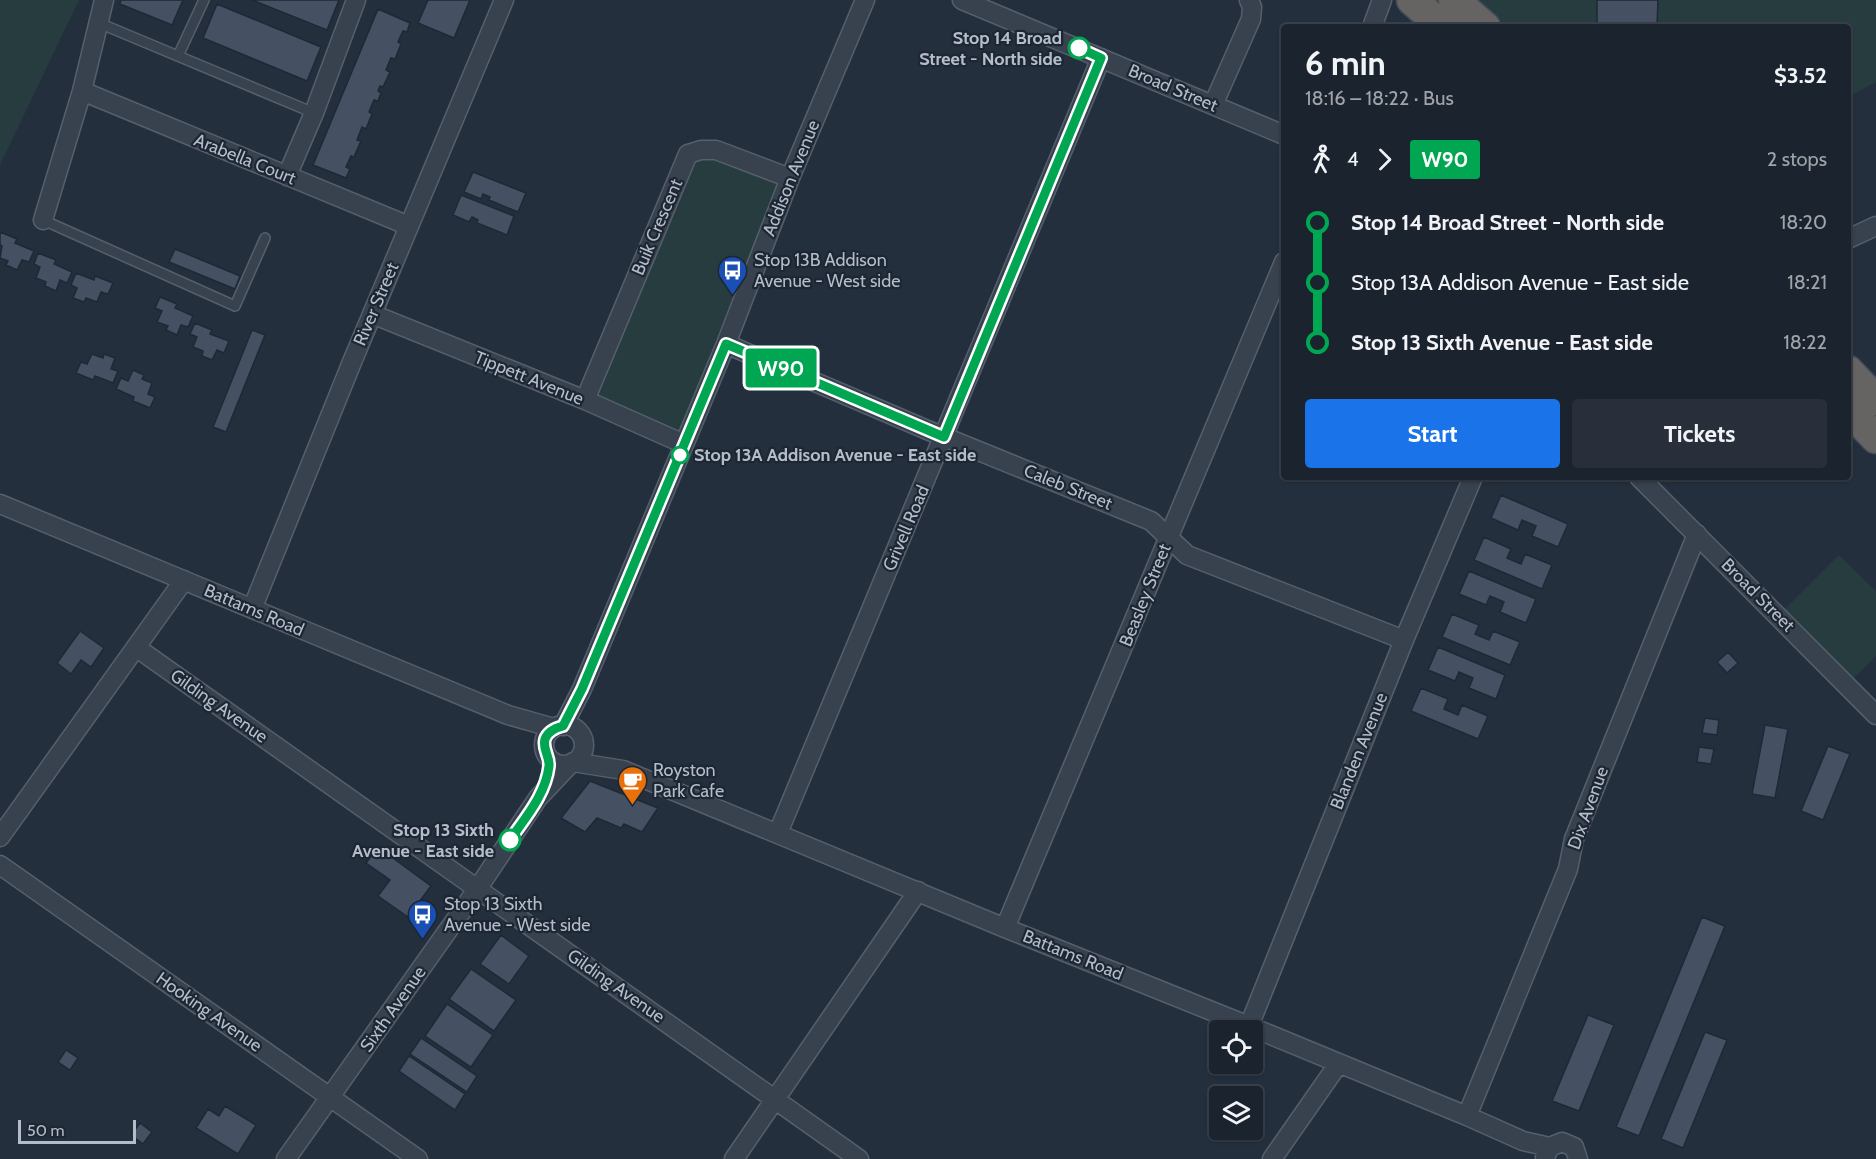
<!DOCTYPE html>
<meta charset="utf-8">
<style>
:root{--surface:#1b232e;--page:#282f3a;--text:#f1f3f6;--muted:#a0a4aa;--line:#39404a;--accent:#1a73e8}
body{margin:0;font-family:Cabin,sans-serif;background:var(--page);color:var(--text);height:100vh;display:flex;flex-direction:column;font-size:22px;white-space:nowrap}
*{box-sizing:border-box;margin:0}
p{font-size:20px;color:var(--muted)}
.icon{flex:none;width:33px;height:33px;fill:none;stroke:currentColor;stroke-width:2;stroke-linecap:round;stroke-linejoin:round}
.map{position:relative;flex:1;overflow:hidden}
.panel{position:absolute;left:1281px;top:24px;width:570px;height:456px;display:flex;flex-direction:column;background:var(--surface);border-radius:6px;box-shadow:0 2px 4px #0004,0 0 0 2px var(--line)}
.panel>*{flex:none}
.badge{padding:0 12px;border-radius:4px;font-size:21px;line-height:39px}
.tools{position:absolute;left:1209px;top:1020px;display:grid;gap:12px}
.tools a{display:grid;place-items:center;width:54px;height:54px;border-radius:6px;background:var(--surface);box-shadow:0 2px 4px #0004,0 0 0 2px var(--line);font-size:30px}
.scale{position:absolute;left:18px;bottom:15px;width:118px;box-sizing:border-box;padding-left:6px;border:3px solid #b4bcc9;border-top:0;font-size:16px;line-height:21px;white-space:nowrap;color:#b4bcc9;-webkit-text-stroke:4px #1d2633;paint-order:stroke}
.map>.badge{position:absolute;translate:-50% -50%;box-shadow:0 0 0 3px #fff}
.legs{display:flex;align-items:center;gap:9px;height:66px;padding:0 24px;font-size:20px}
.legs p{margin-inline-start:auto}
.overview{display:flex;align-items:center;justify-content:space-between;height:102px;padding:0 24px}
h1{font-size:33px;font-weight:700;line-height:45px}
.button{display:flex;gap:12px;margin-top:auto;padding:12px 24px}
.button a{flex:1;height:69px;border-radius:6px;background:var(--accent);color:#fff;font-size:24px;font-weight:700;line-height:69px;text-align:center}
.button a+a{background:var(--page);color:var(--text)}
ul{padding:0 24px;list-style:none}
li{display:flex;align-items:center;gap:21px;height:60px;font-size:22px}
li i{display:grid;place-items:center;width:9px;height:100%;margin:0 8px;background:currentColor}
li i::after{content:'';width:15px;height:15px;margin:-8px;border:4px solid;border-radius:50%;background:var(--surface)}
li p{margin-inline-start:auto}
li:first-child i{background:linear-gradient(#0000 50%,currentColor 0)}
li:last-child i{background:linear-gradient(currentColor 50%,#0000 0)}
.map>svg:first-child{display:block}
</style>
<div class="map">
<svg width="1876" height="1159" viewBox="0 0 1876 1159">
<rect width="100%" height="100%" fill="#242f3e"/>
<path fill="#263c3f" d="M0 0H79L0 165Z
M1454 0H1876V82L1848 97V27H1485Z
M701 150 790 178 684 444 585 400 688 154Z
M1839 555 1876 591V656L1854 678 1784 610Z"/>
<path fill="#455162" stroke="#1f2835" stroke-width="1.5" d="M121 0H183L172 25 120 4Z
M252 0H339L327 30Z
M428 0H470L454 38 418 23Z
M1597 0H1658L1657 27H1597Z
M217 4 321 47 307 81 203 38Z
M378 9 410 23 407 32 403 31 398 42 401 44 395 59 391 58 386 70 390 72 383 87 380 86 378 91 381 93 378 101 374 100 369 112 372 114 366 129 362 127 357 140 361 141 354 157 351 156 346 167 350 169 346 178 313 165Z
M473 172 526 193 518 212 489 200 490 197 483 194 481 199 464 192Z
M461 195 514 216 507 235 477 223 478 220 472 217 469 222 453 215Z
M0 232 17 239 15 243 34 251 29 262 22 260 17 270 6 265 8 261 0 258 2 246 0 245Z
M175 249 240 276 235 289 169 262Z
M38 253 56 260 54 264 72 272 67 283 60 280 56 291 45 286 46 282 36 278 40 267 34 264Z
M76 273 94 280 95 276 113 283 108 294 101 292 97 302 86 298 84 302 73 298 77 288 71 285Z
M160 297 177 304 175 308 193 316 188 327 181 325 177 335 166 330 168 326 157 322 162 311 155 308Z
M195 323 212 330 210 334 229 341 224 353 217 350 212 360 202 356 203 351 193 347 197 337 190 334Z
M252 330 265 335 226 432 213 427Z
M92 354 103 358 104 354 115 358 111 369 118 371 113 383 95 376 93 380 76 373 81 362 87 364Z
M133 370 144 375 142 379 152 383 148 394 155 397 150 408 133 401 134 397 116 389 121 378 128 381Z
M1501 495 1568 524 1558 547 1532 536 1536 526 1522 520 1518 530 1491 518Z
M1484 537 1511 549 1507 558 1521 564 1525 554 1552 565 1542 589 1474 560Z
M1469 571 1536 599 1526 623 1500 612 1504 602 1490 596 1486 605 1459 594Z
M1452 614 1479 625 1475 634 1489 640 1493 631 1520 642 1510 665 1442 637Z
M80 631 104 648 91 667 81 660 71 674 57 663Z
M1438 647 1505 675 1496 699 1469 688 1473 678 1459 672 1455 681 1428 670Z
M1728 652 1738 663 1727 673 1717 662Z
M1421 688 1448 699 1444 709 1458 715 1462 705 1488 716 1478 739 1411 711Z
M1705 718 1719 720 1717 735 1702 733Z
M1765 725 1788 729 1775 798 1752 794Z
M1828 746 1850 754 1823 820 1801 811Z
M1699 747 1714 749 1711 764 1697 762Z
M590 781 658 808 642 832 624 824 621 828 597 818 585 832 561 818Z
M378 847 431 886 408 917 378 896 390 880 366 863Z
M1702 917 1725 926 1639 1136 1616 1127Z
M501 935 529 956 509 984 480 964Z
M471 969 516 1000 494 1031 449 999Z
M447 1004 493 1035 471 1067 425 1036Z
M1588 1015 1614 1025 1579 1111 1552 1101Z
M1705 1032 1727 1040 1683 1148 1661 1139Z
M421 1038 477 1076 467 1092 410 1054Z
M66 1050 78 1058 70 1070 58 1062Z
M409 1056 465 1094 455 1110 399 1071Z
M225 1106 256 1125 238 1154 196 1128 208 1109 219 1116Z
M140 1123 152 1132 143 1144 131 1135Z"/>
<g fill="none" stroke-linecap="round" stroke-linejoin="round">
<defs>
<path id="service" d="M99 23 314 113
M178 56 204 0
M43 220 235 306 265 238"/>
<path id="minor" d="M962 0 1284 135
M1372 27 1382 0
M82 91 409 226
M1213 105 1251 19 1252 7 1249 0
M287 176 314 113 356 0
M43 220 82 91 104 0
M1848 239 1876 226
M372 314 585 400 684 444
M726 344 932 432 1151 521 1187 555 1404 640
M585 400 688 154 701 150H716L790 178
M1639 477 1876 715
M0 504 508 715 554 728
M252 609 352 362 504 0
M137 648 859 1159
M544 745a20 20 0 1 1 40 0a20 20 0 1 1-40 0Z
M563 726 582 689 726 344 790 178 865 0
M573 762 623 770 1005 928 1249 1026 1467 1116 1523 1141 1550 1147
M778 833 1101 58
M0 837 184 580
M0 865 418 1159
M1005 928 1284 262
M1249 1026 1404 640 1473 477
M1467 1116 1568 869 1574 839 1697 534
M1545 1157 1550 1147 1562 1142 1574 1147 1578 1159
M286 1159 478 888 538 798 570 764
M734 1159 918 891
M1272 1159 1339 1063"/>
<path id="trunk" d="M1412 0 1443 27
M1454 0 1485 27
M1848 371 1876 400
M1848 409 1876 438"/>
</defs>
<use href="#service" stroke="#565f6c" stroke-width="12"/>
<use href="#minor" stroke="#565f6c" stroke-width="21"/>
<use href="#trunk" stroke="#434c59" stroke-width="33"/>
<use href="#service" stroke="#38414e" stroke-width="9"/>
<use href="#minor" stroke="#38414e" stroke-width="18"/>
<use href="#trunk" stroke="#656462" stroke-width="30"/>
</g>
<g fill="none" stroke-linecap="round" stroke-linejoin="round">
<defs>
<path id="line-1" d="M510 840C525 818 546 794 549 766 550 756 542 749 545 739 548 731 555 728 563 726L582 689 726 344 944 437 1101 58 1079 48"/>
</defs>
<use href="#line-1" stroke="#fff" stroke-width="14"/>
<use href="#line-1" stroke="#00a651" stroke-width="9"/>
</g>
<defs>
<symbol id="bus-pin" viewBox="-11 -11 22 30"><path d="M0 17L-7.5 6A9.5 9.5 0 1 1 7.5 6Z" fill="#1a4fb4" stroke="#1d2633"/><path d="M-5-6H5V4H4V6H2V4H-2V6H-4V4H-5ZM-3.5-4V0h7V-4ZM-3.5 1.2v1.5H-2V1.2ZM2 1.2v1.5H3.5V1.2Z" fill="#fff"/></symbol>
<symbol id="cafe-pin" viewBox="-11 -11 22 30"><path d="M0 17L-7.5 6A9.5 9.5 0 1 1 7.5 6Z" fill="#e8710a" stroke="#1d2633"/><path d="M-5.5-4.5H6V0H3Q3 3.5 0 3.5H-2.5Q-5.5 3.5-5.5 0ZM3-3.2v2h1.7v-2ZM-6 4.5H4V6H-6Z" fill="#fff"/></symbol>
</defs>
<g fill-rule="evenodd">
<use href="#bus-pin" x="716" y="254" width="33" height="45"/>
<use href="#cafe-pin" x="616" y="764" width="33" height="45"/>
<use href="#bus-pin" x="406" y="898" width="33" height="45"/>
</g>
<g fill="#fff" stroke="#00a651" stroke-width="3">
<circle cx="1079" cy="48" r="10"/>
<circle cx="680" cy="455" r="8"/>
<circle cx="510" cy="840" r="10"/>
</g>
<g text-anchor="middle" stroke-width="4.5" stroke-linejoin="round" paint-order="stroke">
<g font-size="18" font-weight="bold" fill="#b4bcc9" stroke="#1d2633" text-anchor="end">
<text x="1062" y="44">Stop 14 Broad<tspan x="1062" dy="21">Street - North side</tspan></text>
<text x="694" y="461" text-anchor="start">Stop 13A Addison Avenue - East side</text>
<text x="494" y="836">Stop 13 Sixth<tspan x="494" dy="21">Avenue - East side</tspan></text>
</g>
<g font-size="18" fill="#b4bcc9" stroke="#1d2633">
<text transform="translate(1173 88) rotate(23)" y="6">Broad Street</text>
<text transform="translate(245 159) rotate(22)" y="6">Arabella Court</text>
<text transform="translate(791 178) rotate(-68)" y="6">Addison Avenue</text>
<text transform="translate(657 227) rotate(-67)" y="6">Buik Crescent</text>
<text transform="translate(376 304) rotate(-67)" y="6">River Street</text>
<text transform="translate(529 378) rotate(22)" y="6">Tippett Avenue</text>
<text transform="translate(1068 487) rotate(22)" y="6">Caleb Street</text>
<text transform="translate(906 528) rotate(-67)" y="6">Grivell Road</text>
<text transform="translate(1145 595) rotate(-68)" y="6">Beasley Street</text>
<text transform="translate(1758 595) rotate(45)" y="6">Broad Street</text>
<text transform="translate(254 610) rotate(23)" y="6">Battams Road</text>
<text transform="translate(219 706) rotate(35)" y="6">Gilding Avenue</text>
<text transform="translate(1359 751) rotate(-68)" y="6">Blanden Avenue</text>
<text transform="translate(1588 808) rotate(-70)" y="6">Dix Avenue</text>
<text transform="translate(1073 955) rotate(22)" y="6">Battams Road</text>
<text transform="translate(616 986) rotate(35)" y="6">Gilding Avenue</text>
<text transform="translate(393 1009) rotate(-55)" y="6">Sixth Avenue</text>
<text transform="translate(209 1012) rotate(35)" y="6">Hooking Avenue</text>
</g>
<g font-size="18" fill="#b4bcc9" stroke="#1d2633" text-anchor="start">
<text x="754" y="266">Stop 13B Addison<tspan x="754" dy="21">Avenue - West side</tspan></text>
<text x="653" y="776">Royston<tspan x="653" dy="21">Park Cafe</tspan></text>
<text x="444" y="910">Stop 13 Sixth<tspan x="444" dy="21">Avenue - West side</tspan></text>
</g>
</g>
</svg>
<div class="tools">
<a><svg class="icon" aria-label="locate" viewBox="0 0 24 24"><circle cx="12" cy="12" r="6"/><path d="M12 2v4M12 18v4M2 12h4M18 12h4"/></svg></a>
<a><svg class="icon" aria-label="layers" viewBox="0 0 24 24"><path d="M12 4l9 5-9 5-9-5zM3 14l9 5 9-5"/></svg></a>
</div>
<div class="scale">50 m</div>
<b class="badge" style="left:781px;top:368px;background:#00a651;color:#fff">W90</b>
<section class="panel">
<div class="overview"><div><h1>6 min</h1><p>18:16 – 18:22 · Bus</p></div><b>$3.52</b></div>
<div class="legs"><svg class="icon" aria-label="walk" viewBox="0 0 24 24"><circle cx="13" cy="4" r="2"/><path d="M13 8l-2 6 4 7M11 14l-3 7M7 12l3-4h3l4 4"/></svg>4<svg class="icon" aria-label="forward" viewBox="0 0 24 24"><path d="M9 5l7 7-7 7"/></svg><b class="badge" style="background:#00a651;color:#fff">W90</b><p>2 stops</p></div>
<ul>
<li><i style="color:#00a651"></i><b>Stop 14 Broad Street - North side</b><p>18:20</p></li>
<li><i style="color:#00a651"></i><span>Stop 13A Addison Avenue - East side</span><p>18:21</p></li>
<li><i style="color:#00a651"></i><b>Stop 13 Sixth Avenue - East side</b><p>18:22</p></li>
</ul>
<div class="button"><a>Start</a><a>Tickets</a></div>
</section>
</div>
